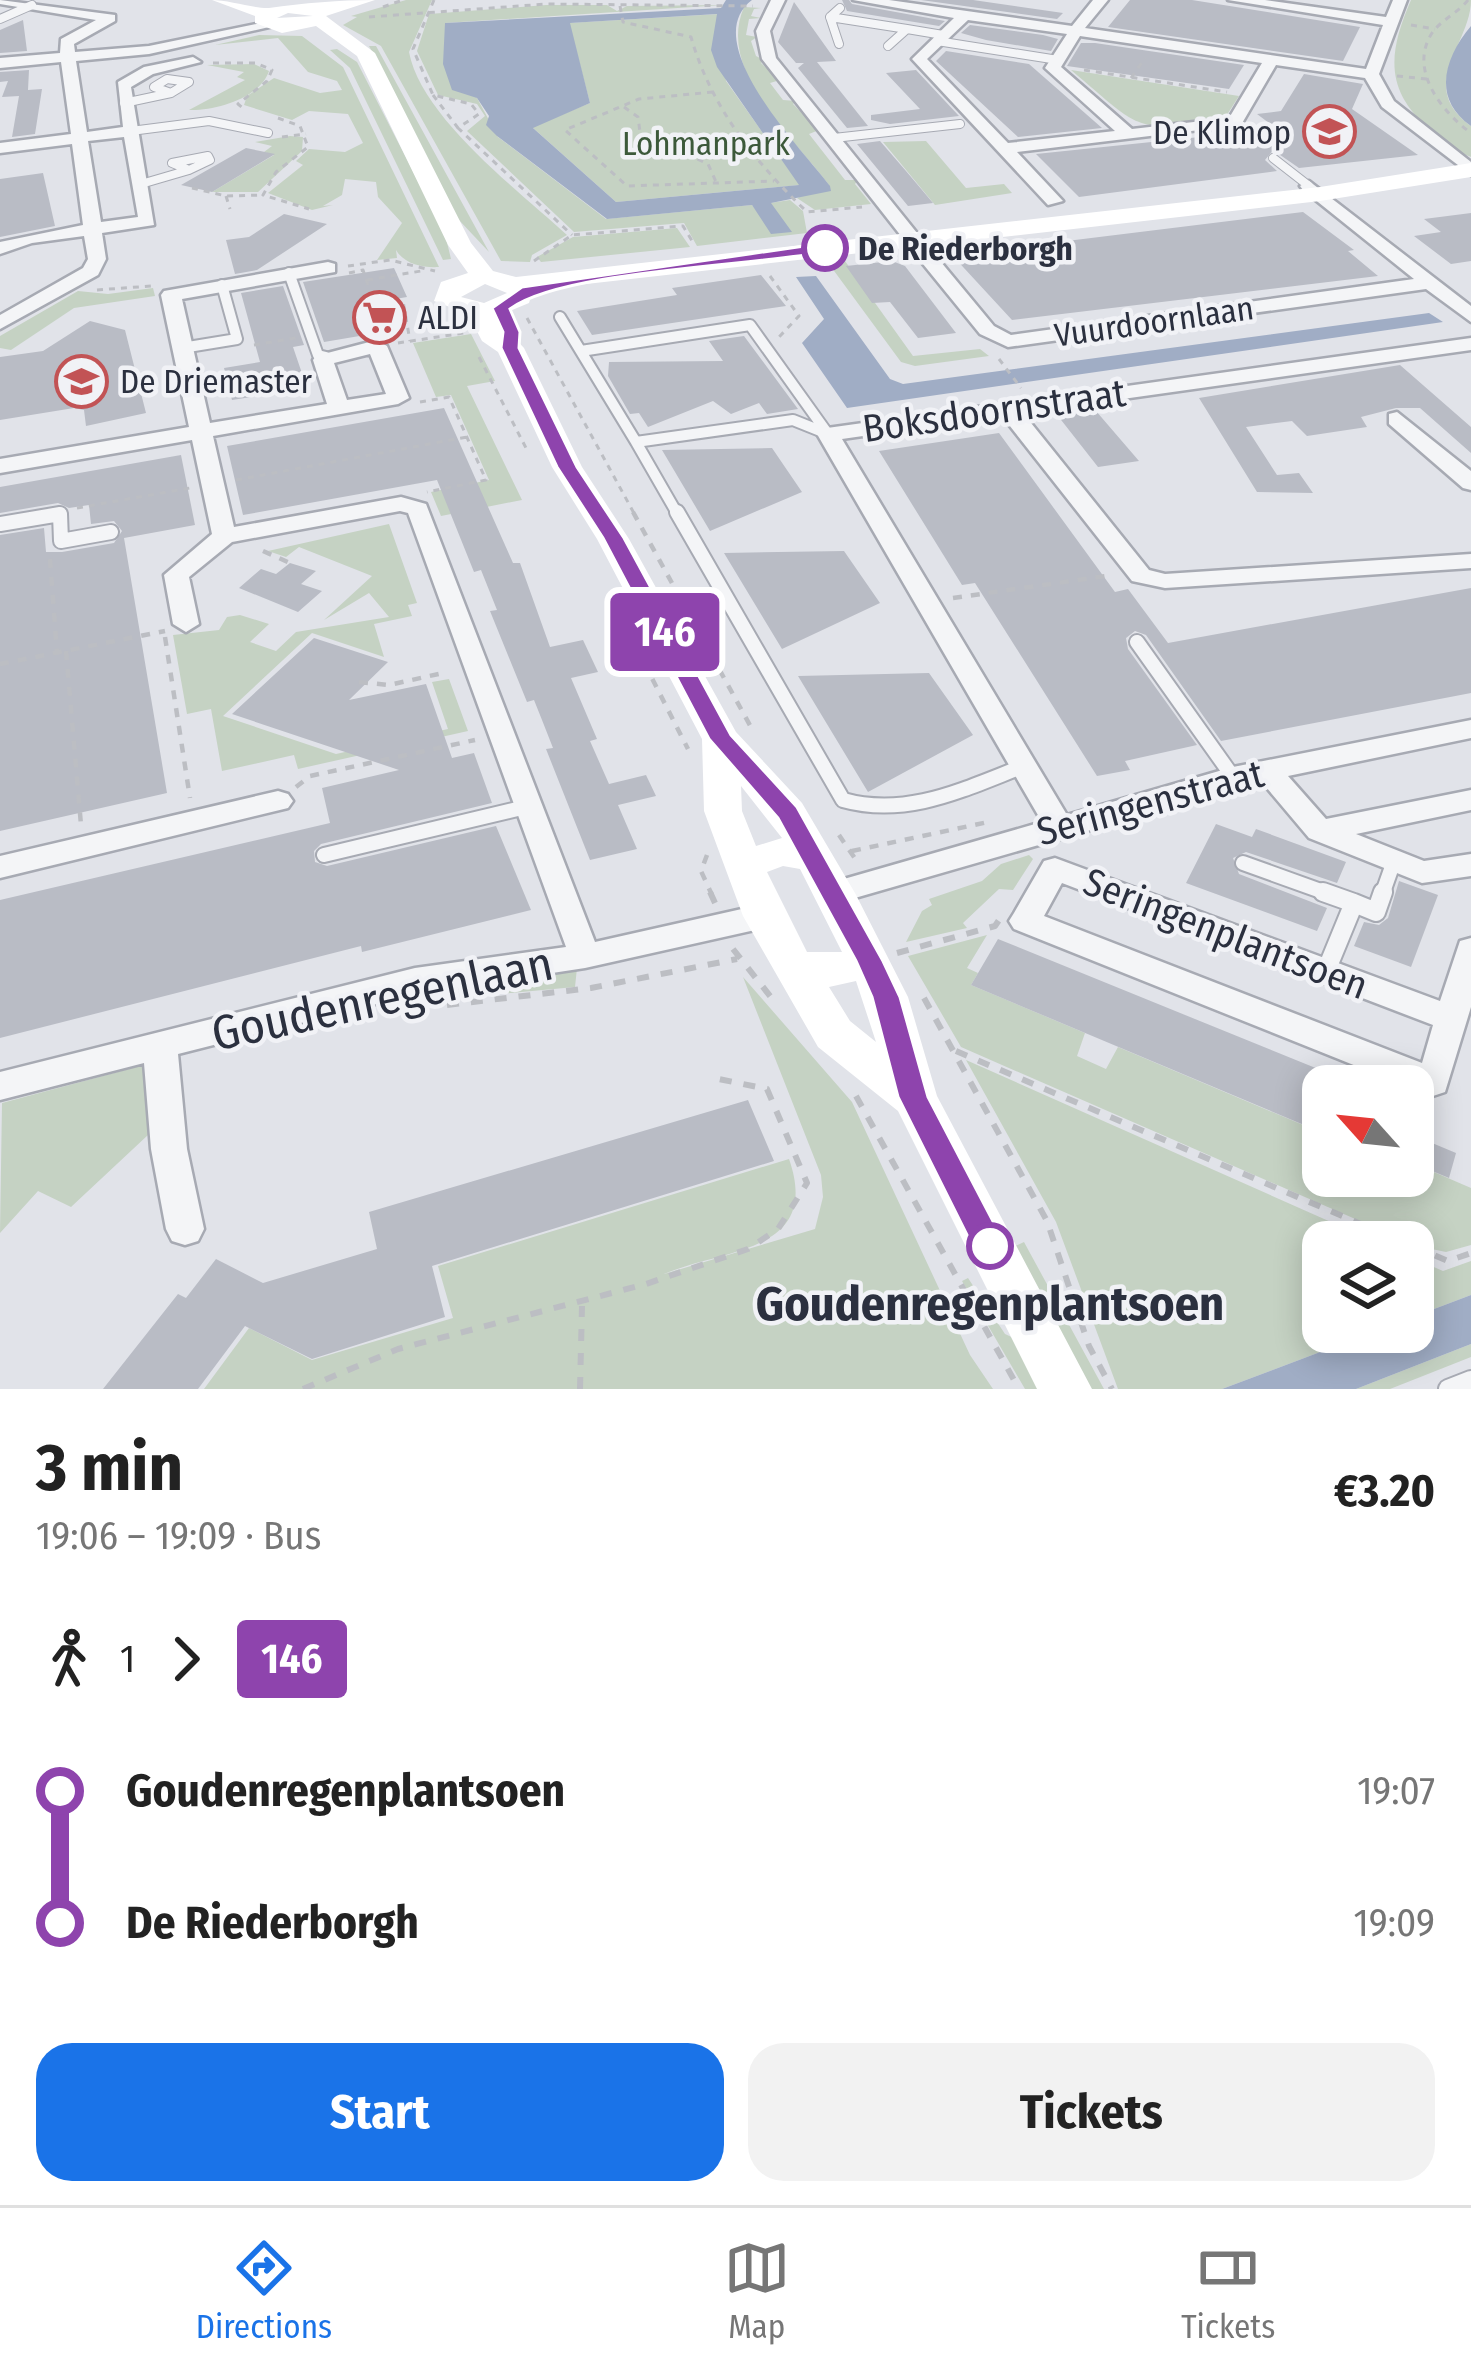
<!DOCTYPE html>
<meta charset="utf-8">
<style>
:root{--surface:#fff;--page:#f2f2f2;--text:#222;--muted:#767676;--line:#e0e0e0;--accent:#1a73e8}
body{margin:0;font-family:"Fira Sans Condensed",sans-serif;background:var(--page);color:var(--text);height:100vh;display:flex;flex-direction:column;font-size:45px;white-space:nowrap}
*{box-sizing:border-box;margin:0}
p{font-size:39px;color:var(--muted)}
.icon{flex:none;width:66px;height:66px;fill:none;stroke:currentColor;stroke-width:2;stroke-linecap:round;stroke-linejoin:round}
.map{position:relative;height:1389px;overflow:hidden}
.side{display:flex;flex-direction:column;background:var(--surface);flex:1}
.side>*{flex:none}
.badge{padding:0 24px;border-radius:9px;font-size:42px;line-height:78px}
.needle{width:78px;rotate:297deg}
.fabs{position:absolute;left:1302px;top:1065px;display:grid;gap:24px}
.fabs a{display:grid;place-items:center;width:132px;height:132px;border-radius:24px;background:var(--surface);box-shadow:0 6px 30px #0003;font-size:60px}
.map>.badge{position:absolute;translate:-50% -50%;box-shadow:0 0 0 6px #fff}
.legs{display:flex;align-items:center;gap:18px;height:132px;padding:0 36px;font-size:39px}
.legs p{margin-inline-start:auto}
.headline{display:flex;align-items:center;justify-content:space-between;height:204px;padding:0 36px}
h1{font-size:66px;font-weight:700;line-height:90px}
.button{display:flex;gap:24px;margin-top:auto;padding:24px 36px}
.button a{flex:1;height:138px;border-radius:36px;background:var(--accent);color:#fff;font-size:48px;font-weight:700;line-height:138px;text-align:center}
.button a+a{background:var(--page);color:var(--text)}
ul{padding:0 36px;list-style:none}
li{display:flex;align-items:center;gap:42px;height:132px;font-size:45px}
li i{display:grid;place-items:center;width:18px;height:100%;margin:0 15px;background:currentColor}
li i::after{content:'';width:30px;height:30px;margin:-15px;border:9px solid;border-radius:50%;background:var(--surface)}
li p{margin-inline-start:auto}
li:first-child i{background:linear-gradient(#0000 50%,currentColor 0)}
li:last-child i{background:linear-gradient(currentColor 50%,#0000 0)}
.dock{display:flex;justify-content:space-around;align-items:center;height:168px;border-top:3px solid var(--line);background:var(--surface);font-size:33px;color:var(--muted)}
.dock a{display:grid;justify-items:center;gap:6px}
.dock .current{color:var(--accent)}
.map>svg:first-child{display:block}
</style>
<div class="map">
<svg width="1471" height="1389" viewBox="0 0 1471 1389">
<rect width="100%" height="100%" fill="#e1e3e9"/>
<path fill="#c5d2c3" d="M406 0H432L409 52C421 117 519 191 567 235L532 255 530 262 501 261 381 46 343 25 357 17 351 16Z
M1411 0H1471C1471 44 1415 86 1471 126V157C1456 152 1443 140 1431 130 1384 91 1388 53 1411 0Z
M546 5H607L617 11 627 6 724 5 445 23 448 73 477 98 498 137 606 219 752 205 771 230 786 228 770 203 790 200 803 211 807 233 697 246 684 223 574 232 467 131 485 116 477 104 438 95 417 51 429 14Z
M744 7 761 8 754 9 751 16 761 18 749 19 746 35 757 37 751 41 756 56 764 60 761 63 780 80 770 83 783 100 796 101 793 104 819 130 809 134 845 180H858L855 184 871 204 815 210 797 198 829 185C793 137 716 71 744 7Z
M719 14 726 81 800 185 616 202 532 127 590 103 569 23Z
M259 35 302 36 343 67 439 267C423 268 404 264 396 250L397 258 377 260 402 223 378 197 376 182 345 179 342 195 323 206 333 205 312 210 268 193 303 165 296 161 309 149 345 152 363 143 348 114 309 111 292 120 244 105 247 96 274 78 320 93 342 90 337 81 308 72 278 38 215 45Z
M369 46H376L489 252 458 219Z
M337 49 357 62 445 234 451 259 443 260 350 68 330 50Z
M254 64 269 71C260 98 216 111 189 110L245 80 237 77 244 72 207 65Z
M1071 70 1239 96 1223 121C1129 132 1142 129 1071 70Z
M290 136 303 137 302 151 258 192H212L274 155 264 152 272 146 255 142Z
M926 141 966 188 1004 184 1012 193 935 205 883 142Z
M677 228 690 247 541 262 537 257 573 237Z
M845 261 913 356 980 349 989 356 915 366 901 362 829 264Z
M153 288 155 296 74 308 11 350 0 348V336L78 291 108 294Z
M471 334 495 381 467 386 522 500 441 516 431 492 489 480 451 395 436 397 413 343Z
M389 524 417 603 408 605 412 616 374 624 384 657 312 633 223 716 336 754 448 729 432 682 449 679 468 731 298 769 294 755 222 771 211 709 187 714 173 635 219 630 227 617 240 615 269 624 250 642 276 651 296 632 389 617 369 593 324 620 372 576 299 547 286 557 268 551Z
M1029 855 1033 859 1013 890 999 889 963 923 967 928 906 942 922 911 932 905 929 899 982 881 1001 864Z
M987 935 967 968 978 973 971 985 1085 1033 1077 1056 1106 1069 1118 1047 1315 1130 1323 1125V1176H1413V1163L1471 1188V1245L1446 1252 1417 1246 961 1047 908 956Z
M577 968 575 987 381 1005Z
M743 977 852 1102 970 1355 993 1389H204L249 1328 312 1360 453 1318 438 1266 789 1159C822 1253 724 1248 664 1274L815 1229 823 1197 821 1175Z
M966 1060 1376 1242H1323V1332H1373L1222 1389H1118L1056 1222Z
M144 1065 148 1135 71 1207 38 1191 0 1233 2 1103Z
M1024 1242 1104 1389H1089L1013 1247Z
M1413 1258 1443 1271 1471 1261V1295L1413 1317Z
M968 1278 1005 1334 1020 1341 1045 1389H1025L962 1281Z
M1471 1344V1357L1390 1389H1356Z"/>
<path fill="#a0adc5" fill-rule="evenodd" d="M726 0H752C696 42 802 149 830 186L831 191 771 203 792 232 771 234 752 205 607 219 497 136 486 125 489 116 477 98 452 90 443 64 445 23 721 8ZM717 14 711 50 717 67 799 185 616 202 533 128 590 103 570 23Z
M1471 26V126C1431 98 1445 57 1471 26Z
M816 276 890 379 903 384 1429 313 1443 322 847 408 802 343 824 319 796 277Z
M1471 1295V1344L1356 1389H1222L1373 1332H1413V1317Z"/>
<path fill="#b9bcc5" d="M842 0H849L852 4 945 21 939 26 847 11Z
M921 0H973L1063 13 1057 19Z
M1130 0H1192L1360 27 1343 61 1108 27Z
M794 2 836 61 817 62 868 126 847 128 798 68 804 63H796L778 42Z
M23 20 27 51 0 53V30Z
M970 25 1043 35 1058 39 1051 51 986 40 961 33Z
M1081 43H1095L1244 65 1229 89 1067 66Z
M946 51 1029 64 1102 128 1018 137 936 61Z
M29 70 28 90 42 89 35 134 12 137 19 96 2 97 8 81 0 82V72Z
M916 70 959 116 890 124 871 120V115L920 109 886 73Z
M1304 74 1363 84 1352 109 1418 155 1299 168 1273 150 1265 160 1277 171 1079 197 1036 154 1277 129 1257 114 1281 111Z
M880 141 906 171 933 203 908 206 857 144Z
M246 148 275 154 212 192 181 185Z
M43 173 55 226 0 237V179Z
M1303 212 1354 250 1348 251 1378 276 1012 320 952 255Z
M1471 213V261L1451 264 1414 236 1441 232 1424 219Z
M284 214 327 224 257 270 235 274 226 240 249 237Z
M892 261 905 266 956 333 918 338 890 302 872 303 846 266Z
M394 268 407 297 389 300 401 329 324 342 303 282Z
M761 275 786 306 592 335 577 311 677 295 672 288Z
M283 286 304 345 293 347 307 388 232 400 224 368 260 362 241 293Z
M90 321 125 330 146 413 86 426 84 410 74 408 0 420V357L43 351Z
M744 336 798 409 767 414 759 403 731 414 713 401 648 427 639 413 630 414 608 376 609 362 723 361 709 341Z
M1400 365 1471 427V453L1420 408H1396L1361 417 1367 427 1307 436 1292 421 1246 427 1277 475 1299 473 1313 493 1257 492 1199 398Z
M444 408 513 563H520L550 647 583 640 598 672 571 678 597 739 590 741 609 784 646 775 656 796 618 805 637 849 590 860 546 749 553 748 542 720 534 700 527 702 490 611 497 610 481 570 474 572 437 480 243 515 227 446Z
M1096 411 1139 461 1098 467 1058 416Z
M999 433 1115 592 1128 589 1168 643 1471 588V693L1221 741 1146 635 1135 631 1126 638 1128 649 1197 745 1125 761 1130 770 1097 776 975 583 962 585 879 451Z
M772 448 802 492 710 531 662 450Z
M181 455 195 525 124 538 167 793 0 831V535L44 528 46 552H62L114 543 122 531 114 521 91 524 89 505 69 508 58 503 0 513V487Z
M844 551 880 603 782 649 724 553Z
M290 563 316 571 301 584 322 591 298 612 239 588 261 569 276 574Z
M314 638 388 662 349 700 426 684 452 758 474 753 492 803 321 844 314 851 315 862 327 866 496 826 531 910 362 952 361 946 0 1038V900L330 823 322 788 399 770 232 714Z
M929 673 973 735 868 792 798 676Z
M1216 824 1252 837 1256 829 1346 862 1337 883 1246 852 1233 858 1239 874 1327 908 1317 931 1186 883Z
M1399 881 1438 895 1411 967 1354 946 1364 922 1379 925 1388 918Z
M998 939 1323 1071V1113L1316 1130 971 985Z
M748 1100 774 1161 432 1266 445 1317 312 1359 245 1326 198 1389H103L178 1294 186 1298 216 1259 263 1283 377 1249 369 1212Z
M1413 1135 1456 1153 1449 1178 1413 1163Z"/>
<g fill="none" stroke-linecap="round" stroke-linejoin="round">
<defs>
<path id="lane-far3" d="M830 17 907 29 888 46
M0 19 32 5
M907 29 943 35
M937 41 1058 60
M839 44 830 17 840 8
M167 79 189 82 171 93 154 87Z
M124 103 171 93
M131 131 209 121 268 133
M834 138 960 124
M208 156 210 160 189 170 172 163Z
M1273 158 1309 186
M141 184 189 170"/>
<path id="lane-far2" d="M289 273 318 355 326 357
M560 317 636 442 793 420 828 434
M182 348 237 339 222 285
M581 351 750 325 828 434
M636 442 678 515
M52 515H60"/>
<path id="lane-far1" d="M677 512 843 800C907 818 964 789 1024 766
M0 524 60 514 61 541 111 532
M1137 642 1233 777
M324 855 530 806
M1243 863 1332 895
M1382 895 1394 861"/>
<path id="lane" d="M1323 892 1354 903 1326 971
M1354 903 1376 912 1383 892
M1448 1389 1471 1380"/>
<path id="street" d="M0 0 115 15V21L74 44 75 52 149 46 271 21 278 25 149 54 76 61 87 132 123 127 118 82 144 67 193 57 201 62 153 74 131 87 154 225 102 233 106 259 98 275 0 329V315L83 268 88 259 84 236 32 243 0 254V242L83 225 72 144 0 153V143L71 134 61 62 0 68V58L60 53 61 39 96 20 0 4ZM124 137 138 217 101 222 88 141Z
M771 0H785L770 31 776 58 917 233V241H905L762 59 756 31Z
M853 0H889L1072 26 1093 0H1108L1085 28 1366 69 1383 25 1228 0H1265L1386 17 1393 0H1407L1379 74 1394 101 1471 162V175L1382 107 1365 78 1276 65 1241 125 1017 152 1063 201 1048 205 912 59 954 18ZM968 20 1067 34 1045 68 1115 131 1008 143 927 59ZM1080 36 1262 63 1229 118 1132 129 1061 67Z
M1309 181 1471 306V322L1426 289 1008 347 980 334 910 248 926 244 994 326 1011 335 1414 279 1303 190 1300 186Z
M328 262 335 264V272L182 299 210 423 327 404 313 360 316 356 377 340 387 346 409 398 398 404 213 436 234 527 401 497 426 504 595 942 764 904 775 908 780 916 775 924 764 928 585 968 415 994 178 1054 187 1149 204 1229 198 1241 185 1245 172 1241 166 1229 151 1149 144 1063 0 1100V1072L415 968 566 947 408 513 400 511 232 542 189 577 199 624 186 632 173 624 164 575 212 534 192 440 0 473V459L189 427 161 295 164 291ZM370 354 386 394 347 400 334 363Z
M1471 338V350L1023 413 1149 570 1165 574 1471 554V568L1165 588 1132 581 1002 416 842 439 1067 815 1233 767 1471 720V738L1288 776 1326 819 1471 790V810L1356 834 1424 861 1471 854V876L1422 883 1309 838 1261 781 834 904 823 901 819 893 823 885 1042 822 817 434 820 429Z
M1397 412 1471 471V490L1463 488 1389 424V414Z
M278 791 288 794 293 801 288 808 0 878V856Z
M1055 858 1440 1001 1460 941 1471 938V1007L1445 1092 1433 1096 1421 1092 1014 929 1009 921 1014 913 1044 861ZM1062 883 1433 1025 1422 1063 1044 916Z"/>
</defs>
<use href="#lane-far3" stroke="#a7aab3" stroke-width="10"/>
<use href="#lane-far2" stroke="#a7aab3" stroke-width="14"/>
<use href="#lane-far1" stroke="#a7aab3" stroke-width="18"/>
<use href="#lane" stroke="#a7aab3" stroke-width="22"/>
<use href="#street" stroke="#a7aab3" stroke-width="5"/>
<path stroke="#bcbec3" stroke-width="3" stroke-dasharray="6 6" stroke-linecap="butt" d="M434 0 413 49 433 95 471 104 479 114 458 128 572 235
M1468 0C1458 13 1441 20 1432 33 1408 70 1442 112 1471 133
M620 6 623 22 691 37C711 107 755 162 807 212L862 207
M383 7 403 0
M369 17 546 4 753 6
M1411 25 1435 29
M213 63H256L272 70 267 81 238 104 244 109
M1084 70 1227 92
M1397 76 1427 79
M1131 78 1145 58
M713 92 639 99 565 130 627 186 774 181
M433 95 458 128
M624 107 638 117 640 132 708 164 717 184
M278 118 300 126 308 147 276 172 263 195 309 209
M282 137 306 134
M192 188 226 196 263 195
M226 196 230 209
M534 261 572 235 683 226 694 244
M348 266 390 260 435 271
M349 273 363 270 375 306 403 301 410 341
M770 276 799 316 779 337
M367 280 421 271
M97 290 151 286
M527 318 635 515
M398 343 464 333
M254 345 296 338
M479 357 526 448
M999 359 1021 388
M420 402 449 397 486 480 427 492
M236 480 467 437
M77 508 190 488"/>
<path stroke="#bcbec3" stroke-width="4.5" stroke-dasharray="9 9" stroke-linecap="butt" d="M633 512 752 729
M263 551 290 563
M50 559 57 653
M953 598 1113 575
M165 637 190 798
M636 647 688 749
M66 651 81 825
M0 664 165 631
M359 682 389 685 443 673
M296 787 310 776 475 740
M839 835 856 860
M852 851 988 822
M707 855 701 871 712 895"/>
<path stroke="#bcbec3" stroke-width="6" stroke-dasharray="12 12" stroke-linecap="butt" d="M710 892 716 905
M733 949 774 1001
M897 953 995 926 999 920
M924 998 1047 1221 1089 1346 1112 1389
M447 1005 591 988 737 959
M956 1051 1403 1242
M856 1096 1019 1389
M1413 1246 1448 1261 1471 1253
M303 1389 398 1349 646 1284 748 1249 778 1229 807 1183 767 1089 709 1077
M580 1389 582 1306"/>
<use href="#lane-far3" stroke="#f4f5f7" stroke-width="8"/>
<use href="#lane-far2" stroke="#f4f5f7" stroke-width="10"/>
<use href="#lane-far1" stroke="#f4f5f7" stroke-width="14"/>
<use href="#lane" stroke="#f4f5f7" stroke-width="18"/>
<use href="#street" fill="#f4f5f7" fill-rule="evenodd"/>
<path fill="#fff" fill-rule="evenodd" d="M212 0C228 0 257 9 269 8 303 3 340 0 375 0L326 16 375 53 471 243 493 271 516 277 1320 187 1471 163V177L1320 201 533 290 529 303 495 317 524 348 582 467 629 539 736 732 802 803 855 893 908 997 937 1096 1092 1389H1037L898 1111 818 1047 743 916 704 811 702 739 597 539 552 467 498 352 482 341 468 314 434 301 441 282 468 273 448 245 357 56 316 26 282 33 255 23V16ZM288 13 313 16 277 18ZM485 284 507 293 484 303 461 297ZM741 786 782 838 756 846 742 811ZM783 866 800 869 842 952H807L767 872ZM856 981 876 1042 850 1021 829 987Z"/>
</g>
<path fill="#8e44ad" stroke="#fff" stroke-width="3" d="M825 243 831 251C756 266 562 270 510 309L520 332 519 348 577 467 624 538 731 735 797 807 883 961 900 997 928 1097 1006 1246 1001 1257 990 1261 978 1257 898 1097 872 997 856 961 778 818 709 739 603 538 557 467 501 348 503 332 492 308 522 287Z"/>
<defs>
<symbol id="school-ring" viewBox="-11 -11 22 22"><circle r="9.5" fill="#f1f2f6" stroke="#c25355" stroke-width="1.5"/><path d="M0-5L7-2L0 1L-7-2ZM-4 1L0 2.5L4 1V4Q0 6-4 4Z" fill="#c25355"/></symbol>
<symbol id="supermarket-ring" viewBox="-11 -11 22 22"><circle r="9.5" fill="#f1f2f6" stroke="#c25355" stroke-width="1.5"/><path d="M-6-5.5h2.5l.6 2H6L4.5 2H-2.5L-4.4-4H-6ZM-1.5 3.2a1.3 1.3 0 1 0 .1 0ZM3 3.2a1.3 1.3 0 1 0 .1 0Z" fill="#c25355"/></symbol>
</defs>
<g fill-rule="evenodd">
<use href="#school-ring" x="1300" y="102" width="59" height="59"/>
<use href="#supermarket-ring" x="350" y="288" width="59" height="59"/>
<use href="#school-ring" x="52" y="352" width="59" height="59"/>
</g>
<g fill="#fff" stroke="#8e44ad" stroke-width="6">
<circle cx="825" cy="248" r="21"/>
<circle cx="990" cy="1246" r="21"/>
</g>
<g text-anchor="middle" stroke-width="9" stroke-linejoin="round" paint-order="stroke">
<g font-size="33" fill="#2b303f" stroke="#f1f2f6" text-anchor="start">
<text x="1291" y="144" text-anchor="end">De Klimop</text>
<text x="418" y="329">ALDI</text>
<text x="120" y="393">De Driemaster</text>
</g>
<g font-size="33" fill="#3c593a" stroke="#f1f2f6">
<text x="706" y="155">Lohmanpark</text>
</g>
<g font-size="33" font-weight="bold" fill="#2b303f" stroke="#f1f2f6" text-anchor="start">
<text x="858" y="260">De Riederborgh</text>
</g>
<g font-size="33" fill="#2b303f" stroke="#f1f2f6">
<text transform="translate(1154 321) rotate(-8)" y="12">Vuurdoornlaan</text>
</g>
<g font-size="39" fill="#2b303f" stroke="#f1f2f6">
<text transform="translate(994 410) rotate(-8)" y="14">Boksdoornstraat</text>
<text transform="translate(1150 802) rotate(-15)" y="14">Seringenstraat</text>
<text transform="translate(1226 933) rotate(21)" y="14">Seringenplantsoen</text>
</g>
<g font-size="48" fill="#2b303f" stroke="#f1f2f6">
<text transform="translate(382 998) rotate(-12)" y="17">Goudenregenlaan</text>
</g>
<g font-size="48" font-weight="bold" fill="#2b303f" stroke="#f1f2f6">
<text x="990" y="1320">Goudenregenplantsoen</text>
</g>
</g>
</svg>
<div class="fabs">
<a><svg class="needle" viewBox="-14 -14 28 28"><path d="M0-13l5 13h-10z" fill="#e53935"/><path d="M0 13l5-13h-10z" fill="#767676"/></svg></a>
<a><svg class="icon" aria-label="layers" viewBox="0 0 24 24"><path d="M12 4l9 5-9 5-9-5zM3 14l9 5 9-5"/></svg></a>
</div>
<b class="badge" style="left:665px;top:632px;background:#8e44ad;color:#fff">146</b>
</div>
<section class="side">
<div class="headline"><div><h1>3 min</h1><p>19:06 – 19:09 · Bus</p></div><b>€3.20</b></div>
<div class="legs"><svg class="icon" aria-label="walk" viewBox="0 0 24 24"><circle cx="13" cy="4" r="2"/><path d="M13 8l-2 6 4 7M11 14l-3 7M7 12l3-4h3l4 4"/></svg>1<svg class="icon" aria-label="forward" viewBox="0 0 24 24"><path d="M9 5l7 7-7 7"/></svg><b class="badge" style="background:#8e44ad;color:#fff">146</b></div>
<ul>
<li><i style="color:#8e44ad"></i><b>Goudenregenplantsoen</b><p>19:07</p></li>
<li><i style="color:#8e44ad"></i><b>De Riederborgh</b><p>19:09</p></li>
</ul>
<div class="button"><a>Start</a><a>Tickets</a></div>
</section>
<nav class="dock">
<a class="current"><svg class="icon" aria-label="directions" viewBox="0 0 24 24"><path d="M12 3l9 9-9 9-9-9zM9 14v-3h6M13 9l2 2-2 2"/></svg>Directions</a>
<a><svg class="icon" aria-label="map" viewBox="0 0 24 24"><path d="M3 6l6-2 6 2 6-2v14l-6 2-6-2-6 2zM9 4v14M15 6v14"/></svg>Map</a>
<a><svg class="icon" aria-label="tickets" viewBox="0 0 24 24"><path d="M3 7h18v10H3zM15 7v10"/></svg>Tickets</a>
</nav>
